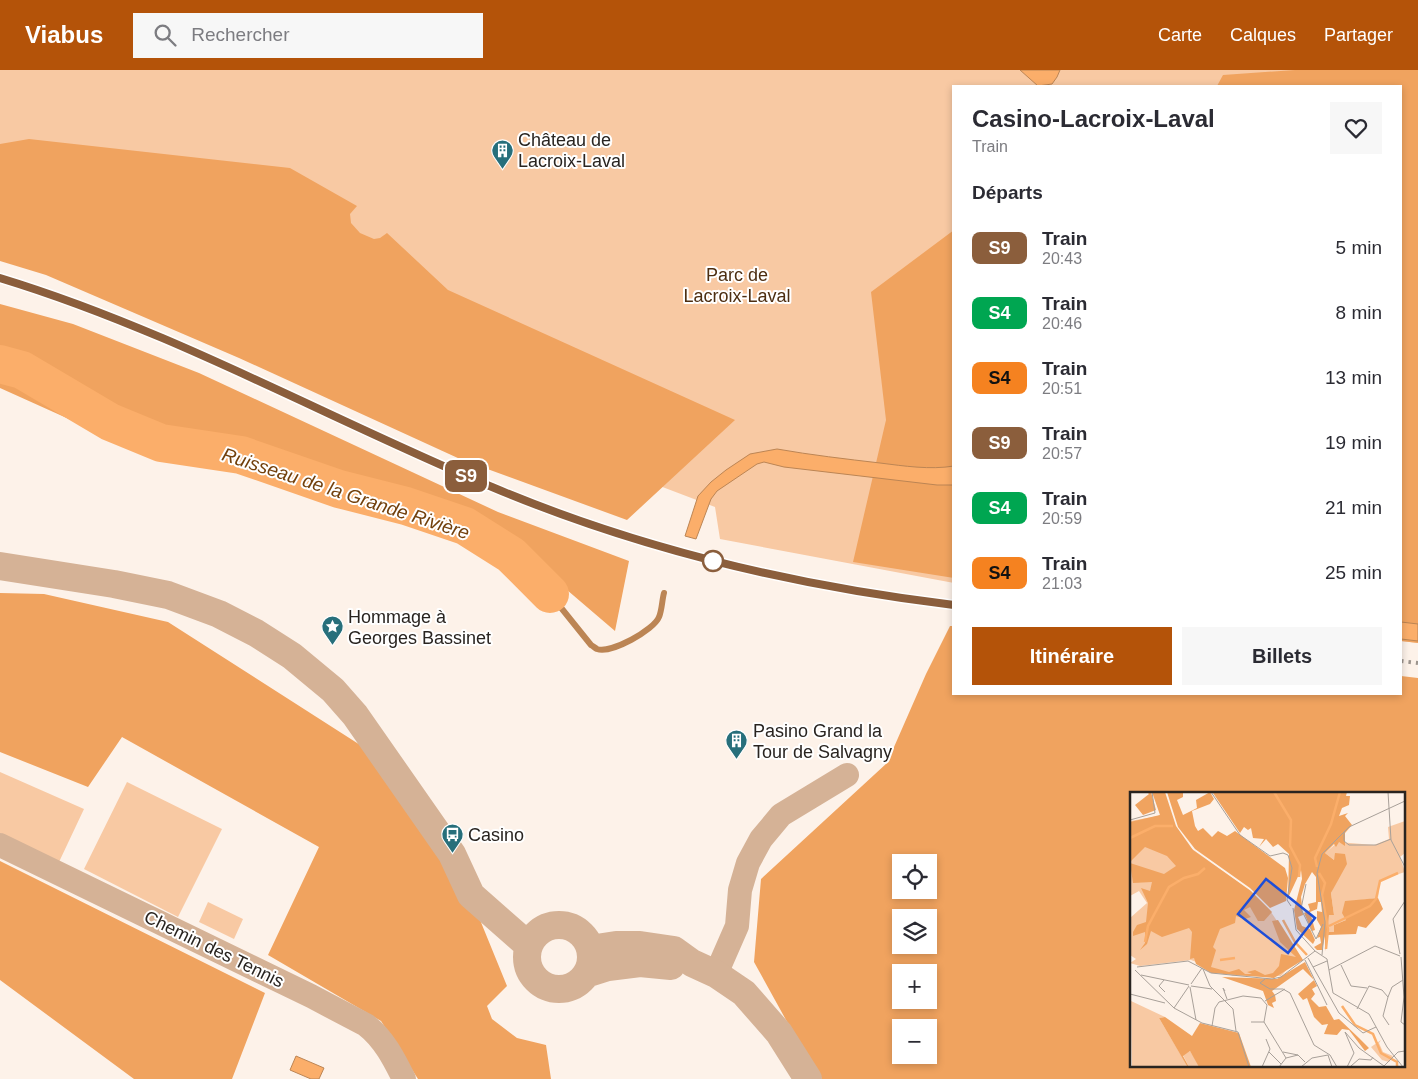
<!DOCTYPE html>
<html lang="fr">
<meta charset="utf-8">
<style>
:root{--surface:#fff;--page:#f7f7f7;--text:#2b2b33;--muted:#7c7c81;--accent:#b45309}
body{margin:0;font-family:Arial,sans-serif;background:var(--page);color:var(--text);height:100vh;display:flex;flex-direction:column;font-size:19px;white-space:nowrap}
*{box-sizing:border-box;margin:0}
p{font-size:16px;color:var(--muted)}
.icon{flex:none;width:28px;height:28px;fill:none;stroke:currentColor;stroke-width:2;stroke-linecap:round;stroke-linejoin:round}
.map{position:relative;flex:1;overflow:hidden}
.panel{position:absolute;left:952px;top:15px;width:450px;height:610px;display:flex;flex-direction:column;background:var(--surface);border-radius:0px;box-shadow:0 2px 8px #0003}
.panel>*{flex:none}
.badge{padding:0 10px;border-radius:8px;font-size:18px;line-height:32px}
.controls{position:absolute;left:892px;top:784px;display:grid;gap:10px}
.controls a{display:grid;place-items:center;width:45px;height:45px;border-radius:0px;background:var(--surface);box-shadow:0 2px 8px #0003;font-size:25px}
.map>.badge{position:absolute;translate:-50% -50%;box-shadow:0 0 0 2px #fff}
h2{padding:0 20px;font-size:19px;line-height:45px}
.round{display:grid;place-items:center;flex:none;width:52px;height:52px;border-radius:0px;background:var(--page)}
.overview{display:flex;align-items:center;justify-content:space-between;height:85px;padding:0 20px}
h1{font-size:24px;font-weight:600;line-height:38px}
.action{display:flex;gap:10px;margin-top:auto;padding:10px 20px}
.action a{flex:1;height:58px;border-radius:0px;background:var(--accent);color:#fff;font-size:20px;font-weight:600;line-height:58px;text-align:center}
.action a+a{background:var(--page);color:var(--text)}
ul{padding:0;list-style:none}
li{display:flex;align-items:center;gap:15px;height:65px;padding:0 20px}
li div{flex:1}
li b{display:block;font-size:19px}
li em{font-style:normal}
li .badge{min-width:55px;font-weight:700;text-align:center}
header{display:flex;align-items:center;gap:30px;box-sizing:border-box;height:70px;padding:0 25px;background:var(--accent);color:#fff}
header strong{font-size:24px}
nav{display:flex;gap:28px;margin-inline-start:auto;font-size:18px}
.search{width:350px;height:45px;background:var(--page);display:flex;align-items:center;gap:12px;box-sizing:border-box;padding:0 18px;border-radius:0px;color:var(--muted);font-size:19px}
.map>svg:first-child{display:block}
</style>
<header>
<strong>Viabus</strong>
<div class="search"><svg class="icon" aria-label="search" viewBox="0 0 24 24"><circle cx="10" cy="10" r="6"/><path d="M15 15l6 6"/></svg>Rechercher</div>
<nav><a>Carte</a><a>Calques</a><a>Partager</a></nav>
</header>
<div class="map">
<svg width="1418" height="1009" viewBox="0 0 1418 1009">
<rect width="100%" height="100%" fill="#fdf2e9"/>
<path fill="#f8c9a3" d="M0 0H1418V573L1401 571V16H954V513L720 469 715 437 539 370 0 173Z
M0 702 84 739 59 792 0 763Z
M127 712 222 759 178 847 84 799Z
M208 832 243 849 234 869 199 852Z"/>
<path fill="#f0a35f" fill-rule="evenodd" d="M1295 0H1418V573L1401 571V16H1217L1223 5Z
M29 69 290 98 357 136 350 144 351 153 360 163 374 169 380 168 387 163 448 220 735 350 627 450 460 389 239 288 46 205 0 191V74Z
M954 160V508L853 492 886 350 871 222Z
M0 234 73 254 199 303 498 442 629 491 615 561 490 454 229 373 100 363 0 318Z
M0 523 44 524 168 552 368 680 478 845 507 916 487 936 492 949 517 968 546 975 551 1009H418L381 951 268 885 319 777 122 667 88 717 0 682Z
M950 556H954V624H1401V606L1418 608V1009H822L791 959 754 892 761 809 887 693 926 604ZM1132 723H1404V995H1132ZM901 792H929V820H901ZM901 848H929V875H901ZM901 902H929V930H901ZM901 958H929V985H901Z
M0 791 265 923 232 1009H134L0 910Z"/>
<path fill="#fbae6a" stroke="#bc8554" d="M1020 0H1060L1057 7 1052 14 1038 16Z
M777 379C811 385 846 389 880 393 904 396 930 400 954 396V415H937L784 397 764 392 757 394 717 421 711 429 696 469 685 466 698 426 711 412 726 400 750 384Z
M1401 552 1418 554V571L1401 569Z
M296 986 324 998 319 1009H311L290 1000Z"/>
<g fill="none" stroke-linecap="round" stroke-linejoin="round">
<path stroke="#bc8554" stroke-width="6" d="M550 524 591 575C593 576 595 578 597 579 611 584 654 560 659 547 662 540 662 530 664 523"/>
<path stroke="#fbae6a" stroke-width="38" d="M0 294 22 300 110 352 161 373 241 385 339 419 406 436 465 456 511 485 550 524"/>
<path stroke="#d5b296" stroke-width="24" d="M0 775 311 926 366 955C384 969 394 989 404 1009
M716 904 737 856 740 820 748 793 761 769 781 745 847 705"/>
<path stroke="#d5b296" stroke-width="28" d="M0 496 114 514 168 525 219 544 256 563 292 586 333 620 355 645 452 784 471 825 529 876
M527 887a32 32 0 1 1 64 0a32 32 0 1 1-64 0Z
M590 879 616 875H640L674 880 692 893 716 904 744 923 779 963 808 1009
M586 904 608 897 640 893 671 896"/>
<path stroke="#9c948d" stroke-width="4" stroke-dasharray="2.5 5" stroke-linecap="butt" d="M0 208C171 260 327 348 492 417 639 479 795 515 954 535
M1401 591 1418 593"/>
</g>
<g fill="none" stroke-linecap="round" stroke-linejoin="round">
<defs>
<path id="line" d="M0 208C171 260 327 348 492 417 639 479 795 516 954 535"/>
</defs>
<use href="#line" stroke="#fff" stroke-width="11"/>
<use href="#line" stroke="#8b5e3c" stroke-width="8"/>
</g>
<defs>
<symbol id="building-pin" viewBox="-11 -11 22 30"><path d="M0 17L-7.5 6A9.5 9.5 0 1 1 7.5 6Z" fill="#276f7b" stroke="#fff"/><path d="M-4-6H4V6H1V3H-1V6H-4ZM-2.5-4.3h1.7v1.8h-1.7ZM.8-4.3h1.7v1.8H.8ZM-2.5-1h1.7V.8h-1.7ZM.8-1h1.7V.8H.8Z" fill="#fff"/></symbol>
<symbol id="sight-pin" viewBox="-11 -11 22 30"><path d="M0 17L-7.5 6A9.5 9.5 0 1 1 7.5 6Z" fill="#276f7b" stroke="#fff"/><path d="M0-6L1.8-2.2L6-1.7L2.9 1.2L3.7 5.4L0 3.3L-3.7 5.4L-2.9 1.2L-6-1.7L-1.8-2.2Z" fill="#fff"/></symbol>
<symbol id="bus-pin" viewBox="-11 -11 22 30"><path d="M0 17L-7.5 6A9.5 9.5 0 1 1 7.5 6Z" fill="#276f7b" stroke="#fff"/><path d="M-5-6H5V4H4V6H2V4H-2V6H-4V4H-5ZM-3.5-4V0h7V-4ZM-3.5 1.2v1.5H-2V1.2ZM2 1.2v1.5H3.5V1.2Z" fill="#fff"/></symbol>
</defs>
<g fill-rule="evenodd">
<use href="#building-pin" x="490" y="68" width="25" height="34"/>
<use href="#sight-pin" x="320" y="544" width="25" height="34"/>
<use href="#building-pin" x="724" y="658" width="25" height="34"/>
<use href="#bus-pin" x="440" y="752" width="25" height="34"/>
</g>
<circle fill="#fff" stroke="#8b5e3c" stroke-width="2.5" cx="713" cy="491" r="10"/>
<g text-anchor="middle" stroke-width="4" stroke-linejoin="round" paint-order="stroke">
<g font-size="18" fill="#292420" stroke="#fff" text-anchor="start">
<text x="518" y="76">Château de<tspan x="518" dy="21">Lacroix-Laval</tspan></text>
<text x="348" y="553">Hommage à<tspan x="348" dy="21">Georges Bassinet</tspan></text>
<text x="753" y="667">Pasino Grand la<tspan x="753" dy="21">Tour de Salvagny</tspan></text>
<text x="468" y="771">Casino</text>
</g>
<g font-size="18" fill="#4d2e11" stroke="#fff">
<text x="737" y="211">Parc de<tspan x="737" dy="21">Lacroix-Laval</tspan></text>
</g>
<g font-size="18" fill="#292420" stroke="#fff">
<text transform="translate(214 879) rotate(26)" y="6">Chemin des Tennis</text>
</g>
<g font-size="19" font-style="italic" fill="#72400c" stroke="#fff">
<text transform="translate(346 423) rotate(18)" y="7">Ruisseau de la Grande Rivière</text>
</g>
</g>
<g transform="translate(1130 722)">
<rect width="275" height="275" fill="#fdf2e9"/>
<path d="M35 19 58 54 119 98 139 117 173 168 161 173 151 184H103L61 168 10 174 0 171 6 167 0 163V126L17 111 9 99 0 104V29L28 24ZM275 29V61L270 65 275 80 250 88 248 106 215 110 216 128 204 133V140H198L199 123H204L201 101 213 75 208 64 206 62 204 68 195 61 208 50 244 53 259 47 258 35ZM1 209 35 225 29 226 58 275H2ZM251 248 249 251 253 260 263 264 259 270 252 268 241 255ZM60 259 70 274 69 275H59L53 263Z" fill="#f8c9a3"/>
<path d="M17 0H21L26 18 13 23 5 13 19 2ZM22 0H35L46 34 63 58 121 99 142 120 134 129H128L120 115 114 118 121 125 115 127 106 124 105 131 90 137 83 155 86 158 81 175 99 180 109 177 115 182H122L117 180 125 178 135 183 143 181 149 174 151 162 166 165 150 150 142 129 148 128 173 168 144 186 81 181 66 172 64 166 60 167 62 140 59 136 32 145 21 139 17 152 10 158 15 151V140L3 144V140L7 133 16 130 18 111 11 96 20 99 22 90 3 91 0 71 34 82 46 74 37 64 15 55 0 70V30L30 23ZM37 0H53V5L47 8 53 23 67 16 66 8 80 0 84 7 80 12 62 19 65 34 68 39 73 36 82 45 88 39 97 44 105 39 155 76 158 86 156 109 140 116 120 96 65 57 48 35ZM217 0 216 4H220L219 13 212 16 209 24 218 21 215 24 222 33 215 41V54L209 50 206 55 204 52 195 61 204 68 205 61 215 62 217 72 201 101 204 123H199L198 140H204V133L216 128 212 121 215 109 248 106 253 117 236 136 228 134 226 142 198 143 195 159V144L192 158H187L184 155 191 151 190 145 187 146 191 135 187 128V119L192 120 191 110H188L187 117 180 120 185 138 182 139 174 121 180 118 178 112 186 110V85L182 80 175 92 171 105 173 123 168 125 172 134 180 137 185 148 183 152 167 137 164 118 172 87 171 78 158 106 159 62 148 52 143 55 136 47 129 55 134 47 123 46 121 36 118 38 114 35 110 41 83 1ZM175 170 187 194 182 197 185 202 181 207 189 215 196 214 204 228 209 227 229 246 239 256 235 259 219 238 212 237 207 243 194 242 198 232 192 233 184 225 177 206 173 208 168 202 184 188 173 177 142 199 145 203 146 209 142 211 144 216 138 213 133 199 92 185 147 187ZM35 225 62 244 70 231 109 241 121 275H69L60 259 53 264 59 275H45L57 274 29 226Z" fill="#f0a35f"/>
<path fill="none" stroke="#fbae6a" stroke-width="2.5" d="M144 0 161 28 160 54 170 73 169 85M0 46 25 34H43M187 75 185 66 201 32 210 0M189 81 195 91 192 103 198 137 196 157M153 128 165 150 177 163M199 134 240 114 246 107 250 89 268 81M15 150 18 134 39 95 54 86 68 82 75 76M90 168 105 166M212 214 225 233 243 242 251 261 267 270V275"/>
<path fill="none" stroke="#a8a099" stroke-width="1" d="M81 0 110 43 140 64 153 61 158 63 162 76 157 108 161 114M258 0 261 48 275 75M0 28 25 21 22 0M214 40V49L219 53H246L261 47M176 92 171 117 186 147 193 132M163 116 166 138 185 159 197 167 203 201 239 222 257 255 273 275M270 162 263 127 275 109M192 163 195 130 187 81 192 62 219 35 275 9M271 165 274 205 271 230 275 233M178 166 209 221 233 241 246 235M175 168 197 213M211 173 221 194 237 196M7 175 58 169 81 181 142 187 151 185 185 159M183 175 197 169M73 177 80 194 103 217 106 239M5 178 44 216 72 231 108 240 119 275M199 178 245 154 270 164M11 183 59 193M135 187 130 191 140 197H153L160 201 184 253 200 263 207 275M34 188 29 194 35 200M61 192 72 176M61 194 82 197M60 195 66 228M95 199 93 196 97 207M0 202 35 211M258 205 253 224 259 233M135 209 155 197M44 216 59 194M227 217 239 194 252 198 258 205 262 195 273 188M134 230 156 266 149 275M82 234 85 216 89 210 113 204 131 206 137 213 134 230H121M139 260 151 272M153 260 168 263M156 266 168 263 175 270M221 274 229 267 241 268 243 265M254 274 268 260 275 259M132 275 140 257 136 247M171 275 182 266 198 263 202 275M217 275 224 261 215 240 229 256 254 274"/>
<path fill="#1d4ed8" fill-opacity="0.15" stroke="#1d4ed8" stroke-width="2.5" d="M136 87 185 126 158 161 108 122Z"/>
<rect width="275" height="275" fill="none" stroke="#292420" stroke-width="2.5"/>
</g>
</svg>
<div class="controls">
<a><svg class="icon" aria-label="locate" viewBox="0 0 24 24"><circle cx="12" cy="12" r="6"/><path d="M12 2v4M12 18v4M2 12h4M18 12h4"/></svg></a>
<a><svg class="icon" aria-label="layers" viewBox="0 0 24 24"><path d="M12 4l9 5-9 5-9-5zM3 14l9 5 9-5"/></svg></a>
<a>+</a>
<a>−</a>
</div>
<b class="badge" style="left:466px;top:406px;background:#8b5e3c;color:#fff">S9</b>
<section class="panel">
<div class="overview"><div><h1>Casino-Lacroix-Laval</h1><p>Train</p></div><a class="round"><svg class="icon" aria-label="heart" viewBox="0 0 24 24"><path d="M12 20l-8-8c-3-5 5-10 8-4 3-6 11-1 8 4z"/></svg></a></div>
<h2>Départs</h2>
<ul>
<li><span class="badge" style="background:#8b5e3c;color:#fff">S9</span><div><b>Train</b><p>20:43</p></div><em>5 min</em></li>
<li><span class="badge" style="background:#00a651;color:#fff">S4</span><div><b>Train</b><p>20:46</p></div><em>8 min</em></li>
<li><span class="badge" style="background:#f58220;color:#111">S4</span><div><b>Train</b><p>20:51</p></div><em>13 min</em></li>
<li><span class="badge" style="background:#8b5e3c;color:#fff">S9</span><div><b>Train</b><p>20:57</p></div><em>19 min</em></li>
<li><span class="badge" style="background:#00a651;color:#fff">S4</span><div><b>Train</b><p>20:59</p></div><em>21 min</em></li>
<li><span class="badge" style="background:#f58220;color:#111">S4</span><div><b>Train</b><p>21:03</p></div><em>25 min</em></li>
</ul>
<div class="action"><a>Itinéraire</a><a>Billets</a></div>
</section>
</div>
